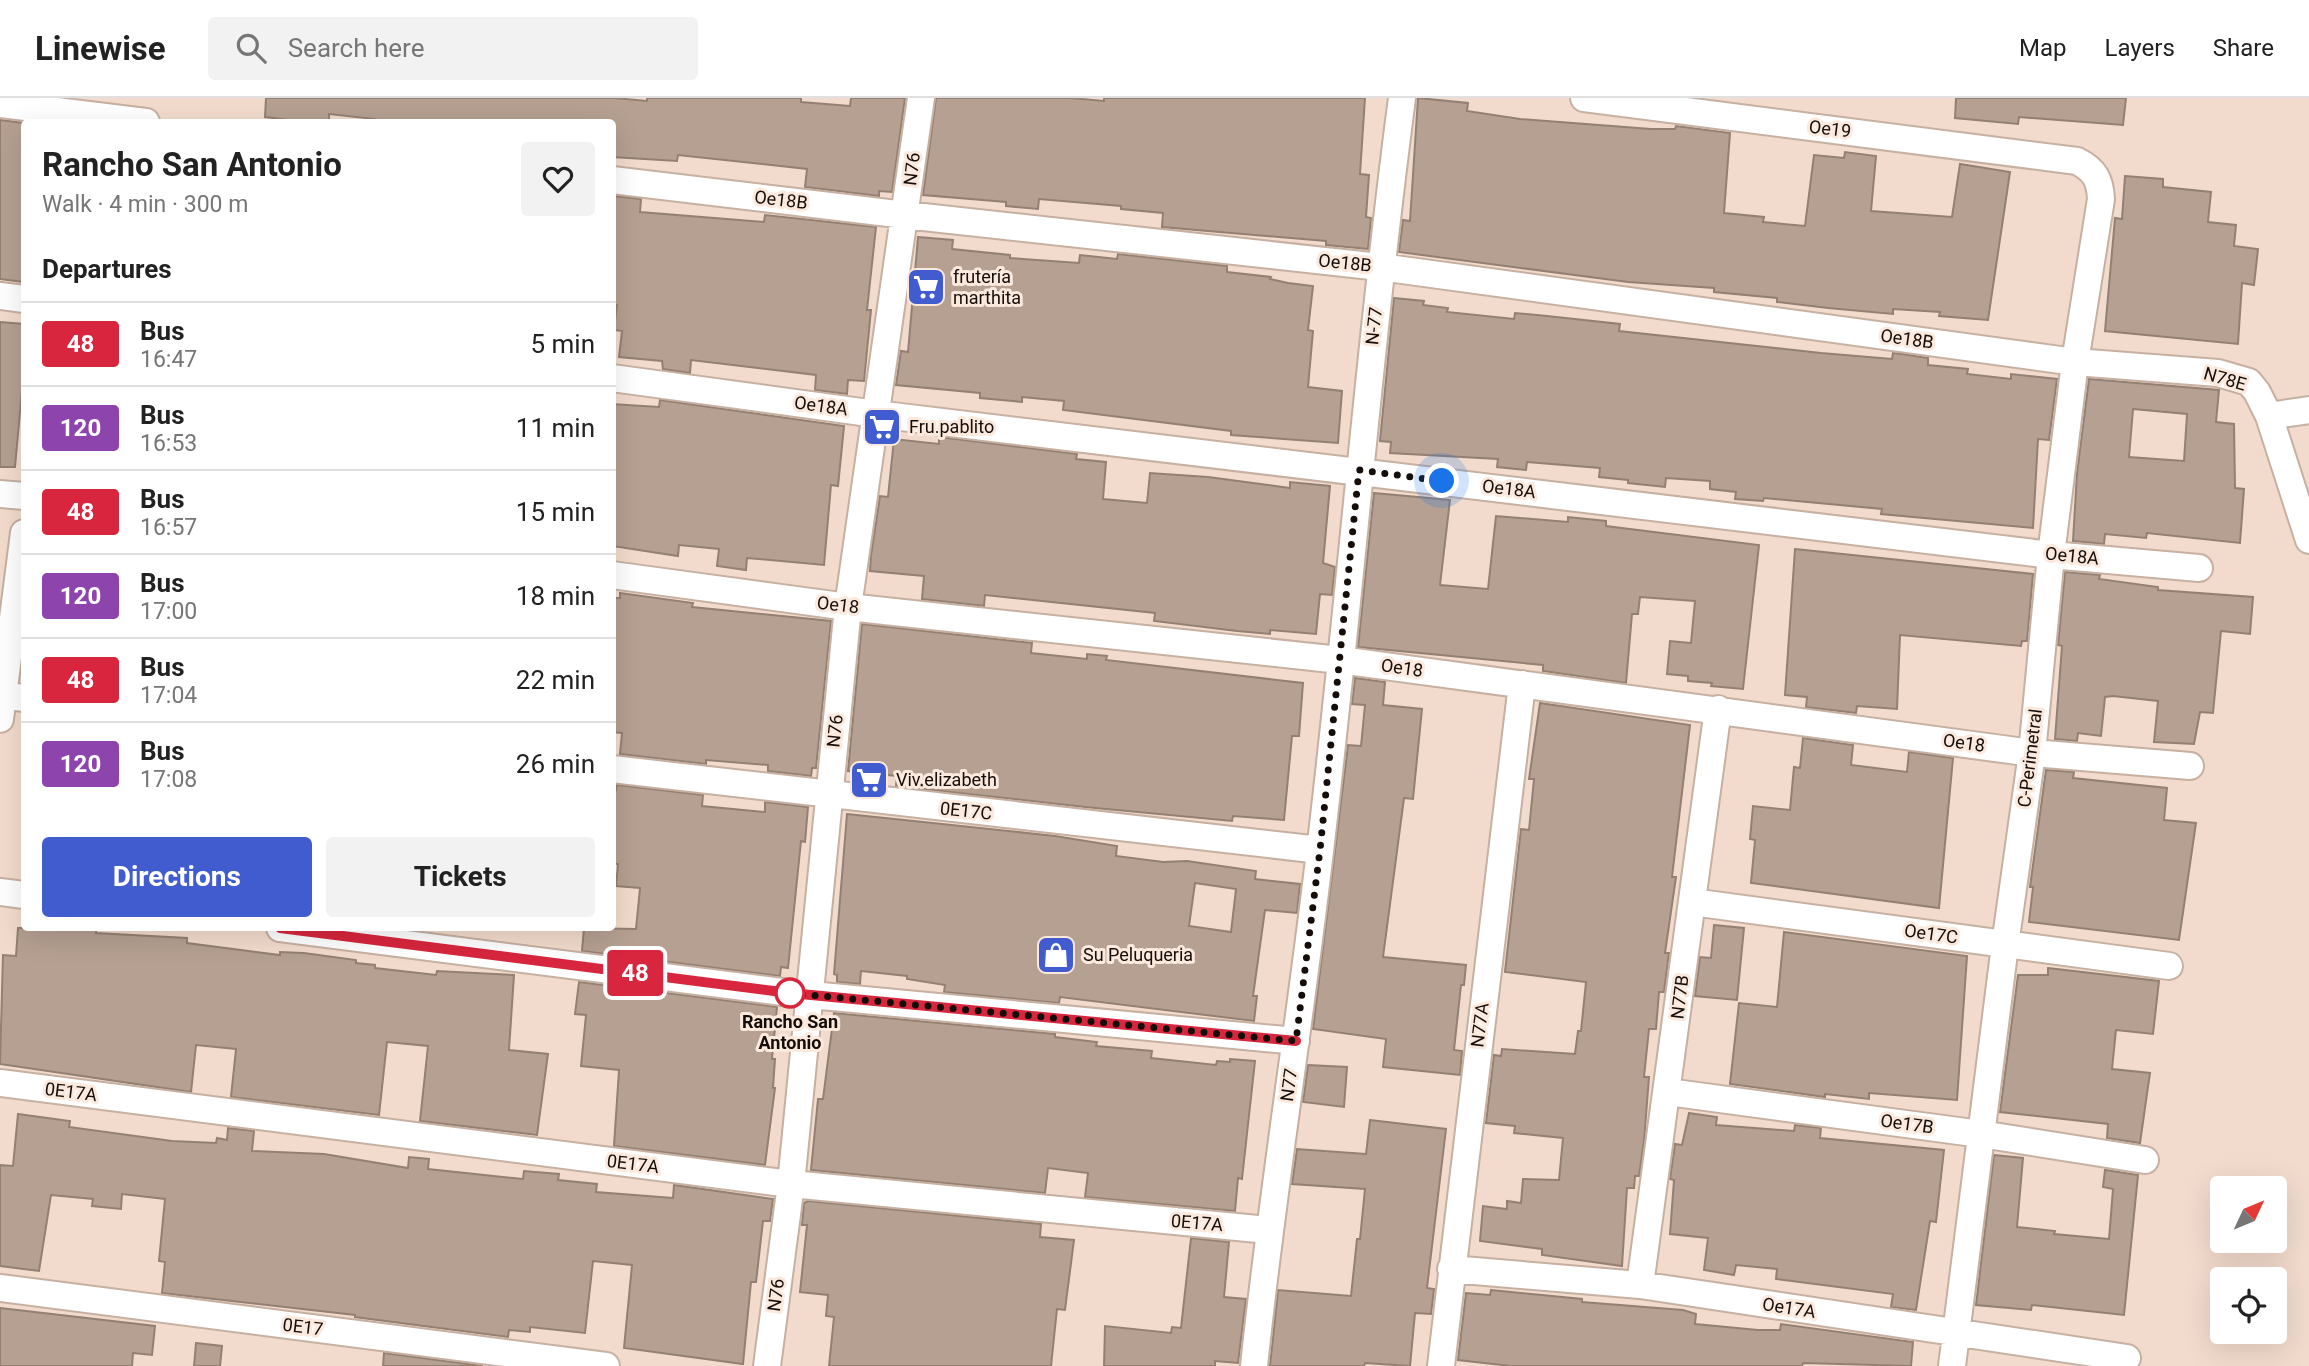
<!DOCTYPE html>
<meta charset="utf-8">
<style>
:root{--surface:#fff;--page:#f2f2f2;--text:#222;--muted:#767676;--line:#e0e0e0;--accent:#405ccf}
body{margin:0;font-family:Roboto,sans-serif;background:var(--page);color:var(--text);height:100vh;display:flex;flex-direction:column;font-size:26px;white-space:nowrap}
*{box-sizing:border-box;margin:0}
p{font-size:23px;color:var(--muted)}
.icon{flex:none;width:38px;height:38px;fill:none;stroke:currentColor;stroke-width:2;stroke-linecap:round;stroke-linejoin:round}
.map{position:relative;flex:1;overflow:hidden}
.details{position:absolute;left:21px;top:21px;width:595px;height:812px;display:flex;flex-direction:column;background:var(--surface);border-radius:7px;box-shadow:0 7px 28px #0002}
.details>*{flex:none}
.badge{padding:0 14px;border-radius:5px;font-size:24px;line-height:46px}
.needle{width:46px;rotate:46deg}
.controls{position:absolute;left:2210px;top:1078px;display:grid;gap:14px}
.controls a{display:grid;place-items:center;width:77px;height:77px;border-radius:7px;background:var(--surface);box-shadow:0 7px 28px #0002;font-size:35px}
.you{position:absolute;width:35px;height:35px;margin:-18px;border:5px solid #fff;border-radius:50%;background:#1a73e8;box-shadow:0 0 0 10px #1a73e833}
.map>.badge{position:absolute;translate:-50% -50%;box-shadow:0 0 0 4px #fff}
h2{padding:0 21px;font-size:26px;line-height:63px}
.round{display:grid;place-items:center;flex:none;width:74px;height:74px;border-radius:7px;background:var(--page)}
.overview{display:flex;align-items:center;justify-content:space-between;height:119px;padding:0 21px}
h1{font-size:33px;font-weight:700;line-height:52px}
.primary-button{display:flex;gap:14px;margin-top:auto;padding:14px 21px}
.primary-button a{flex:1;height:80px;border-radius:7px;background:var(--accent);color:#fff;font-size:28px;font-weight:700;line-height:80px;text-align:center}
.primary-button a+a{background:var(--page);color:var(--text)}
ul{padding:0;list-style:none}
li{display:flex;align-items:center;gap:21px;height:84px;padding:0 21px;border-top:2px solid var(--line)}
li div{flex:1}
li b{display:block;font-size:26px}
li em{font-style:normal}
li .badge{min-width:77px;font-weight:700;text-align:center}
header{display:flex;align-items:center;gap:42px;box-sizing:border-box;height:98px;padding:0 35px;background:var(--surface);border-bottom:2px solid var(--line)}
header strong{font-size:33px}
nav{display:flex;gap:38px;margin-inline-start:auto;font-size:24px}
.search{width:490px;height:63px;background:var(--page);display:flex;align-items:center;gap:18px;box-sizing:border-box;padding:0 24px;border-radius:7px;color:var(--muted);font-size:26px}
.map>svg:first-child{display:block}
</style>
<header>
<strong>Linewise</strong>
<div class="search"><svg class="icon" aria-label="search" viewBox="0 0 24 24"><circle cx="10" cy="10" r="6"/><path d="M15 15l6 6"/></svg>Search here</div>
<nav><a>Map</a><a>Layers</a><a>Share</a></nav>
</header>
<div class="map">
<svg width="2309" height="1268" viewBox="0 0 2309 1268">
<rect width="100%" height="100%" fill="#f2dbcc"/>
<path fill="#b5a091" stroke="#948072" stroke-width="2" fill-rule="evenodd" d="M266 0H615L647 3V0H801V4L850 8 851 0H905L892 94 879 93V98L805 89 807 71 678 57 677 63 612 59V24H374L375 21 329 16V24L297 23 265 19Z
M936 0H1071L1104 3V0H1365L1360 76 1369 77 1366 119 1371 120 1368 151 1326 147V143L1162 129 1163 115 1121 111V108L1039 101 1038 111 1006 108V104L923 97Z
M1418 0 1468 5 1467 13 1520 21 1651 31H1675L1676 28 1730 35 1724 115 1764 119 1763 124 1805 128 1814 57 1844 60 1845 54 1876 58 1871 113 1952 119 1960 66 2010 74 1988 222 1939 218 1940 214 1893 211V216L1828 210 1777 204V200L1714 194V190L1628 184 1399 154 1403 122 1410 123Z
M1956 0H2126L2123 27 2019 19 2018 26 1955 20Z
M0 22 24 25V184L0 181Z
M2125 78 2163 81V89L2211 94 2208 124 2236 127 2234 148 2258 151 2254 187 2242 185 2238 246 2105 233 2115 120 2122 121Z
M614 98 641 101 640 114 764 124 765 117 876 129 867 212H871L864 283 848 282 847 296 815 292 816 277 691 262 690 275 663 271 662 263 619 259 622 233 614 232 617 207H612Z
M918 139 953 142 952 151 1010 157V160L1079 165 1080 157 1117 161 1118 156 1227 168V174L1271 179 1270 181 1288 185 1313 188 1308 232 1313 233 1308 289 1342 293 1338 345 1231 337V333L1063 312 1064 303 1022 299V304L980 300V295L896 287 901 253 908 254Z
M1394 200 1424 203 1423 207 1448 210 1447 214 1514 221 1515 215 1547 218 1620 226 1619 233 1821 255 1892 261 1893 255 1902 256 1928 260V267L1968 271 1967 276 2011 281V276L2057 281 2049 342 2038 341 2033 430 1881 416 1882 411 1764 400 1763 403 1735 401 1736 394 1710 391V383L1666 380 1665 389 1628 385V382L1599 379 1600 370 1527 364 1526 372 1497 369 1498 361 1390 355 1391 344 1380 343Z
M0 224 24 226V270L15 369H0Z
M2089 281 2219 292 2216 324 2234 326 2235 390 2244 391 2240 445 2147 435 2146 440 2105 436 2104 446 2073 443 2077 375ZM2133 311 2187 316 2184 363 2129 359Z
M660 302 844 328 838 388 831 387 824 467 747 460 746 472 717 468 719 451 679 447 678 458 612 448V306L659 309Z
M939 339 1077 356 1076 361 1106 364 1103 401 1147 405 1150 375 1208 379 1290 390V384L1330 388 1323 465 1335 469 1332 497 1320 496 1316 536 1270 532V536L1237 533 1154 523 1155 515 985 497 984 508 922 501 924 478 870 473 871 457 880 398 888 399 894 341 939 346Z
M1374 395 1450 402 1440 487 1488 491 1496 418 1568 424V419L1606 423V428L1759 447 1743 591 1711 588 1712 585 1688 583V578L1667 576 1670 543 1691 545 1695 503 1640 499 1638 516H1632L1626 585 1543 573V567L1358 549Z
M1795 451 2033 476 2027 543H2022L2021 548 1900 537 1897 611 1857 608 1856 615 1806 609 1807 599 1785 597Z
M2065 474 2100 477 2099 481 2158 489V492L2253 499 2250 536 2221 533 2213 615 2200 614 2194 646 2154 644 2158 603 2113 598 2105 599 2101 638 2078 635 2077 643 2055 641 2062 548 2058 547Z
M620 495 693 505 692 509 831 523 816 670H812L811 678 768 673V667L706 662V666L620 656 622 635 612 634V500H620Z
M862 526 1032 545 1031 555 1087 561V556L1107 558 1106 562 1303 585 1299 638H1292L1284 722 1233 718 1232 723 1085 709 896 688 897 678 848 673Z
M1355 580 1385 584 1383 607 1422 611 1413 701 1404 700 1383 859 1466 867 1464 887H1461L1454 952 1462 953 1460 977 1383 969 1386 941 1313 931 1348 647 1361 648 1365 607 1352 606Z
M1540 605 1690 627 1672 779H1676L1665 855H1669L1664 894H1659L1656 931H1649L1644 979H1649L1644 1043 1639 1078H1635L1634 1090H1627L1622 1168 1542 1157V1151L1480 1143 1483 1108 1507 1111V1103L1521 1105 1523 1081 1559 1082 1563 1040 1514 1035 1515 1028 1486 1025 1494 957 1501 958 1502 951 1575 956 1578 933H1581L1586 884 1505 874 1521 731 1529 732 1534 681H1529Z
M1803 640 1853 647 1851 667 1907 674 1909 654 1953 660 1939 810 1751 785 1755 742 1750 741 1753 708 1790 712 1794 669 1800 670Z
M2046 672 2074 674 2073 680 2167 690 2164 722 2196 725 2179 842 2029 824 2033 789H2030Z
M617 687 703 697 702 708 765 714V704L808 709 805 744 801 743 788 870 781 869 780 878 582 853 584 830 636 831 640 790 616 788 618 766H612V708Z
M847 716 1055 738 1117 748 1116 758 1163 764 1187 763 1256 773 1255 781 1300 786 1297 815 1265 812 1253 898H1257L1254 923 1060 899 1059 905 944 894 945 887 907 881V878L861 873 860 886 837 884V877L834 876ZM1195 785 1236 791 1231 834 1189 828Z
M1714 827 1744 830 1737 902 1695 898 1700 859 1711 860Z
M18 830H97L96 835 187 840V845L241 852 280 857V854L304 855 356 862V865L375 867V870L436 877 437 873 514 877 509 952 548 956 537 1037 420 1023 428 948 387 944 379 1017 231 999 236 951 196 947 191 994 0 966 3 857 16 858Z
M1784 834 1967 858 1957 1002 1869 995V1001L1825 996V999L1730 986 1739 905 1777 909Z
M2048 870 2159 883 2153 936 2116 932 2112 971 2150 975 2140 1045 2107 1040 2108 1026 2000 1014 2018 877H2048Z
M579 884 777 909 772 961H775L773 990H775L765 1067 614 1048 619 972 581 968 586 917 575 916Z
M834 915 1055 936V939L1097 944 1096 948 1152 953 1151 960 1216 967 1217 963 1230 964V961L1255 963 1242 1081 1238 1080 1235 1113 1085 1099 1088 1075 1048 1070 1045 1095 811 1072 818 1001H823Z
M1308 967 1347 969 1344 1009 1303 1004Z
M1689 1015 1717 1019 1716 1027 1794 1033 1795 1027 1821 1030 1820 1040 1944 1052 1936 1124 1930 1123 1916 1212 1891 1209 1893 1196 1776 1181 1777 1171 1736 1167 1734 1177 1704 1172 1708 1140 1670 1136 1674 1082 1670 1081 1675 1046 1682 1047Z
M18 1016 70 1023 69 1029 172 1043 216 1045 217 1040 227 1042 228 1030 254 1033 252 1053 324 1056 408 1070 409 1059 429 1061 428 1071 523 1081 524 1073 559 1076 558 1082 597 1086 596 1094 673 1100 674 1087 773 1101 770 1123H763L756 1184H751L743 1266 624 1250 632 1167 593 1163 585 1235 530 1229V1234L509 1232 508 1239 355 1219V1217L162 1195 165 1164 159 1163 165 1101 122 1096 121 1111 92 1108 93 1101 51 1097 39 1173 0 1168V1067L13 1068Z
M1370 1022 1446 1031 1427 1190 1434 1191 1431 1216 1415 1215 1410 1268 1365 1265 1364 1268H1270L1278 1192 1351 1198 1357 1141H1360L1365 1091 1292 1086 1297 1051 1366 1056Z
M1994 1057 2023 1060 2017 1129 2055 1133 2054 1136 2109 1141 2113 1091 2103 1089 2105 1072 2138 1077 2124 1217 2032 1207 2031 1212 1976 1207Z
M808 1103 1041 1126 1040 1139 1074 1142 1065 1212 1057 1211 1051 1268H829L834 1219 826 1218 828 1197 800 1194 807 1127H802L804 1105Z
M1191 1140 1229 1144 1224 1199 1246 1201 1238 1265 1215 1263V1268H1104L1105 1228 1171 1235 1172 1229 1181 1230Z
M1491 1192 1582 1201V1204L1683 1212 1696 1216 1695 1226 1758 1232H1780L1781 1226 1913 1244 1911 1268 1803 1265 1802 1268H1511L1458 1262 1466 1195 1490 1197Z
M0 1210 155 1228 152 1257 133 1255 132 1268H0Z
M196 1245 222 1248 220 1268H194Z
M384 1255 483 1268H383Z"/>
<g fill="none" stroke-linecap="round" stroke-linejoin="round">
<defs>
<path id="minor" d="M1584 0 2077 63C2095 72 2100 82 2101 101L2075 264 2051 457 2032 655 2005 847 1952 1268
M0 6 146 24
M612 82 905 117 1380 169 2075 264 2218 275 2249 284 2257 294 2269 318 2309 442
M0 198 24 201
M612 280 876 316 2051 457 2199 470
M2269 318 2309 312
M0 396 24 398
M612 477 848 509 1340 562 2032 655 2190 668
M0 597 24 600
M0 621 24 435
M612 671 1320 752
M0 794 24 797
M1692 804 2169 868
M280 830 790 895 1296 943
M0 985 791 1086 1268 1132
M1668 994 1981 1036 2145 1062
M1451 1171 1640 1187 2127 1260
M1640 1187 1718 611
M0 1190 606 1268
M767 1268 791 1086 848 509 921 0
M1254 1268C1272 1096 1300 925 1320 753 1350 502 1369 250 1402 0
M1441 1268 1522 586"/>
</defs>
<use href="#minor" stroke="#c6b0a2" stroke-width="30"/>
<use href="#minor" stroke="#fff" stroke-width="26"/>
</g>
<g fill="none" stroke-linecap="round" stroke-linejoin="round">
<defs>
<path id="line" d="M280 830 790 895 1296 943"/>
</defs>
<use href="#line" stroke="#fff" stroke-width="16"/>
<use href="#line" stroke="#d7263d" stroke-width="10"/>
<path stroke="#150d09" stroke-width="7" stroke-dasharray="0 12.6" d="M790 895 1296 943 1320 752 1359 372 1442 383"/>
</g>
<defs>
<symbol id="supermarket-square" viewBox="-11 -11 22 22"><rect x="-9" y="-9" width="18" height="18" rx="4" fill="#405ccf" stroke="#fce9dd"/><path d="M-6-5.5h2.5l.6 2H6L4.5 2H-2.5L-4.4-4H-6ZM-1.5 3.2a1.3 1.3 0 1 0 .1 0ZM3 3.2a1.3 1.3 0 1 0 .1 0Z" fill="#fff"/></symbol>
<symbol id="shop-square" viewBox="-11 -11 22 22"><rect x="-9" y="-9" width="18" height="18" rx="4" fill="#405ccf" stroke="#fce9dd"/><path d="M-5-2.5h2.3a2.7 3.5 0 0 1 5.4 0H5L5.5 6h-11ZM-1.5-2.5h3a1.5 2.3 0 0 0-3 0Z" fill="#fff"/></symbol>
</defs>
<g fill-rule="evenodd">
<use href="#supermarket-square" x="904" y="167" width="44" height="44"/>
<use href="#supermarket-square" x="860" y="307" width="44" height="44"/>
<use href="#supermarket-square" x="847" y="660" width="44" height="44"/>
<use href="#shop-square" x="1034" y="835" width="44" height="44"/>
</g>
<circle fill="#fff" stroke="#d7263d" stroke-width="3.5" cx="790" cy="895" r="14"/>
<g text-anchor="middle" stroke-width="6" stroke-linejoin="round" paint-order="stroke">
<g font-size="18" fill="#150d09" stroke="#fce9dd">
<text transform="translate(1830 31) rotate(7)" y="6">Oe19</text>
<text transform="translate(912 71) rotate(-83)" y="6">N76</text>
<text transform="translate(781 102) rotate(7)" y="6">Oe18B</text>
<text transform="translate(1345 165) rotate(6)" y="6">Oe18B</text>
<text transform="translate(1374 228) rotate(-84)" y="6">N-77</text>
<text transform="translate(1907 241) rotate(8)" y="6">Oe18B</text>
<text transform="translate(2225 281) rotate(16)" y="6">N78E</text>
<text transform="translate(821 308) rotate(8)" y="6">Oe18A</text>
<text transform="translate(1509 391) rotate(7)" y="6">Oe18A</text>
<text transform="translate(2072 458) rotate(6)" y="6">Oe18A</text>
<text transform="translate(838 507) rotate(7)" y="6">Oe18</text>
<text transform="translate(1402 570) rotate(8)" y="6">Oe18</text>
<text transform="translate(835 633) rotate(-84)" y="6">N76</text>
<text transform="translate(1964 645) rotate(8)" y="6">Oe18</text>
<text transform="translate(2030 660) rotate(-83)" y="6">C-Perimetral</text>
<text transform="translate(966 713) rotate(6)" y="6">0E17C</text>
<text transform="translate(1931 836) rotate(8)" y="6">Oe17C</text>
<text transform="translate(1680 899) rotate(-83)" y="6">N77B</text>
<text transform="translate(1480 927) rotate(-83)" y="6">N77A</text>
<text transform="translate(1289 987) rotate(-82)" y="6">N77</text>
<text transform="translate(71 994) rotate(7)" y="6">0E17A</text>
<text transform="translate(1907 1026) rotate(8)" y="6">Oe17B</text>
<text transform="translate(633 1066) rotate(7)" y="6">0E17A</text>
<text transform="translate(1197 1125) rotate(5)" y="6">0E17A</text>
<text transform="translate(776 1197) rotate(-82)" y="6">N76</text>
<text transform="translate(1789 1210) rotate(9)" y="6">Oe17A</text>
<text transform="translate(303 1229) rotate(7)" y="6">0E17</text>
</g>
<g font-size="18" fill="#150d09" stroke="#fce9dd" text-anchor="start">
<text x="953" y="185">frutería<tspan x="953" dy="21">marthita</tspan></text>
<text x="909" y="335">Fru.pablito</text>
<text x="896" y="688">Viv.elizabeth</text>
<text x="1083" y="863">Su Peluqueria</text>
</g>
<g font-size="18" font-weight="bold" fill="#150d09" stroke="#fce9dd">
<text x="790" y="930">Rancho San<tspan x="790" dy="21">Antonio</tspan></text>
</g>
</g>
</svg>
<div class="controls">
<a><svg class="needle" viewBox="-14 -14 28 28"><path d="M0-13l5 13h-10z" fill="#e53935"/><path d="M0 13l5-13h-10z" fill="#767676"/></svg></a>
<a><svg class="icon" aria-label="locate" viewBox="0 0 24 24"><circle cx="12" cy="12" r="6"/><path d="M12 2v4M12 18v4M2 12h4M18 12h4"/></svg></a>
</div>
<div class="you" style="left:1442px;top:383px"></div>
<b class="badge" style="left:635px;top:875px;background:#d7263d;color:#fff">48</b>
<section class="details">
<div class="overview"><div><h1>Rancho San Antonio</h1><p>Walk · 4 min · 300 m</p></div><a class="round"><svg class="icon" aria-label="heart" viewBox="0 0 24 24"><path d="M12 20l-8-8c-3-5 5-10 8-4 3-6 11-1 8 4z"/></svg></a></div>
<h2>Departures</h2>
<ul>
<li><span class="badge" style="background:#d7263d;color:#fff">48</span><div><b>Bus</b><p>16:47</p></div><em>5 min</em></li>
<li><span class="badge" style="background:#8e44ad;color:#fff">120</span><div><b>Bus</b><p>16:53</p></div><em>11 min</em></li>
<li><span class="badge" style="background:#d7263d;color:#fff">48</span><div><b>Bus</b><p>16:57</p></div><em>15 min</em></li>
<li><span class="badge" style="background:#8e44ad;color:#fff">120</span><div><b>Bus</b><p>17:00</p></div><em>18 min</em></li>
<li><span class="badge" style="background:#d7263d;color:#fff">48</span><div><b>Bus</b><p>17:04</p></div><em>22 min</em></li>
<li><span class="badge" style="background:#8e44ad;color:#fff">120</span><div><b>Bus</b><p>17:08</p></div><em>26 min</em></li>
</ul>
<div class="primary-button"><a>Directions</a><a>Tickets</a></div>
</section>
</div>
